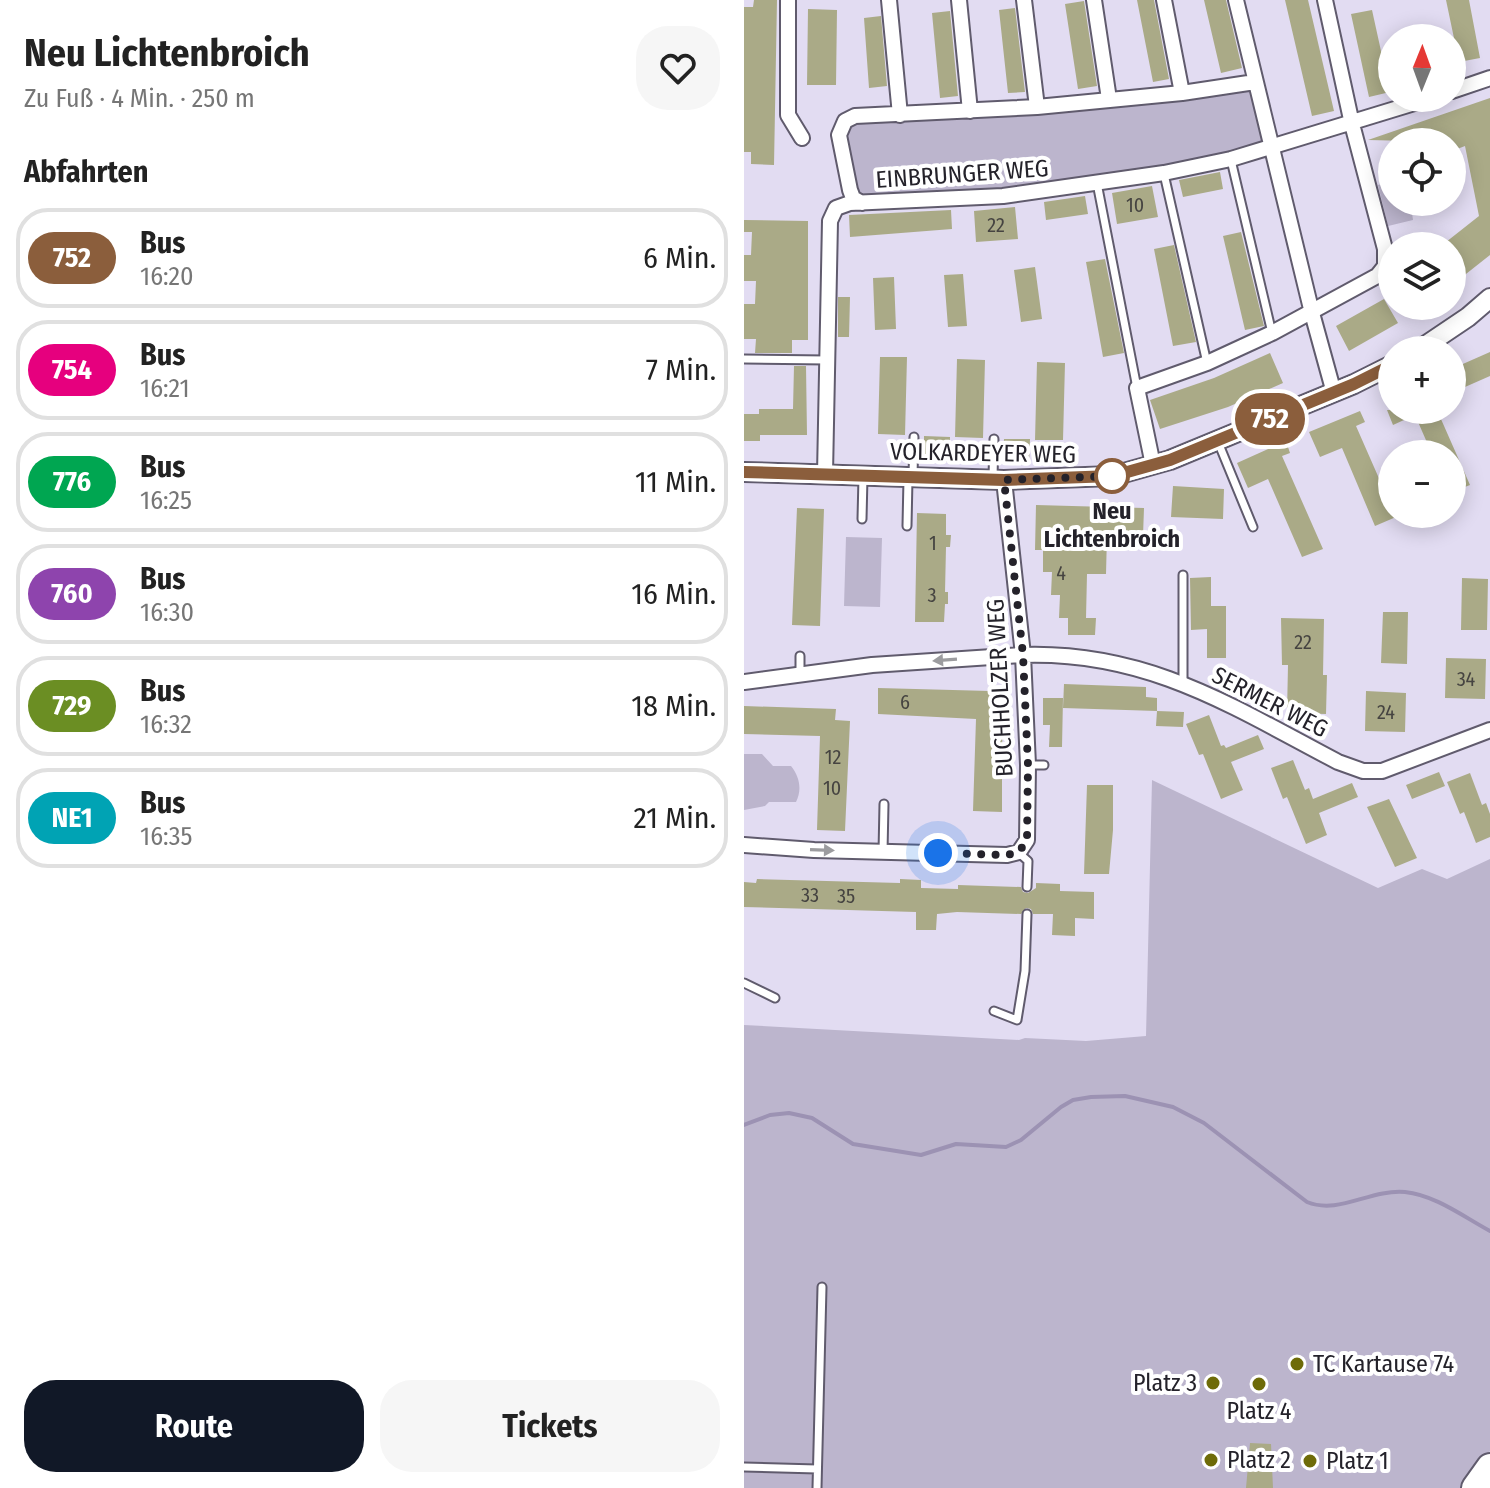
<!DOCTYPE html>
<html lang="de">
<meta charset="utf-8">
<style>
:root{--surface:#fff;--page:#f6f6f6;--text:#222;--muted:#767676;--line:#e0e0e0;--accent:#111827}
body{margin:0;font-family:"Fira Sans Condensed",sans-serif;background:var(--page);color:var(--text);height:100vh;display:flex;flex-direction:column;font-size:30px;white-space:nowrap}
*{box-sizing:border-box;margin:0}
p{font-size:26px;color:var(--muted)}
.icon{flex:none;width:44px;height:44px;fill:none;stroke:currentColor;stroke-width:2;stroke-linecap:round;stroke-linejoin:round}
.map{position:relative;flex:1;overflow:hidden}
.side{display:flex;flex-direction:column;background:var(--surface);width:744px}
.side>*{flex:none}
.badge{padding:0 16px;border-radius:26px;font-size:28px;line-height:52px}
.needle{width:52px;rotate:1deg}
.tools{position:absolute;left:634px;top:24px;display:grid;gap:16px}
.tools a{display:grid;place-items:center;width:88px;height:88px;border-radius:50%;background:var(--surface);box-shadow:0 4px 20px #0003;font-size:40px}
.you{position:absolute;width:40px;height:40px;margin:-20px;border:6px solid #fff;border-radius:50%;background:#1a73e8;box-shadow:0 0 0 12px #1a73e833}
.map>.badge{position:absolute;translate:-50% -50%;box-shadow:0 0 0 4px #fff}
h2{padding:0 24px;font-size:30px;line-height:72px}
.round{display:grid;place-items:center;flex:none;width:84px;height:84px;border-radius:32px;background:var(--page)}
.headline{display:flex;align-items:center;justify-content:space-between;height:136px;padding:0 24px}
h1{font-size:38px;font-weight:700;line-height:60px}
.primary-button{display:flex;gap:16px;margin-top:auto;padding:16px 24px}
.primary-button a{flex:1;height:92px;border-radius:32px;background:var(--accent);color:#fff;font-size:32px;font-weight:700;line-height:92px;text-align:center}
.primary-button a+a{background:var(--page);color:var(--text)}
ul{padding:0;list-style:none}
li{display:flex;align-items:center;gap:24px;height:100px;margin:0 16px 12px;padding:0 8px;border:4px solid var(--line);border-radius:32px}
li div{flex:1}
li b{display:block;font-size:30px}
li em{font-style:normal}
li .badge{min-width:88px;font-weight:700;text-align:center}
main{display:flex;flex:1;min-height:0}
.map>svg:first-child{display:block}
</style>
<main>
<section class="side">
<div class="headline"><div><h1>Neu Lichtenbroich</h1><p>Zu Fuß · 4 Min. · 250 m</p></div><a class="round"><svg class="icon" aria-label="heart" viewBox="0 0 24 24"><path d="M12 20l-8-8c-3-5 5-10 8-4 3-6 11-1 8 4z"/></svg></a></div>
<h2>Abfahrten</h2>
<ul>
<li><span class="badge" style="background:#8b5e3c;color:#fff">752</span><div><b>Bus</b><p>16:20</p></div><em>6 Min.</em></li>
<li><span class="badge" style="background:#e6007e;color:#fff">754</span><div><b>Bus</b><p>16:21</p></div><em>7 Min.</em></li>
<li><span class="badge" style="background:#00a651;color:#fff">776</span><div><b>Bus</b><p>16:25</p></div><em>11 Min.</em></li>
<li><span class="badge" style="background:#8e44ad;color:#fff">760</span><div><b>Bus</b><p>16:30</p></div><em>16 Min.</em></li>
<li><span class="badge" style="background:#6b8e23;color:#fff">729</span><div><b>Bus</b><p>16:32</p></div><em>18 Min.</em></li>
<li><span class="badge" style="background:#00a3b4;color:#fff">NE1</span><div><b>Bus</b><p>16:35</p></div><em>21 Min.</em></li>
</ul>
<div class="primary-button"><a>Route</a><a>Tickets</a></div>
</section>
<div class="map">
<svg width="746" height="1488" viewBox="0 0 746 1488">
<rect width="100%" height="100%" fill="#e2dcf2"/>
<path fill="#bcb5cd" d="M501 87 511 93 522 139 514 148 259 196 109 197 101 121Z
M648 182V202H683L667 206 669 220 644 226 634 185Z
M102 537 138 538 136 607 100 606Z
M0 754H18L29 766H47C56 777 58 790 52 802H25L21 806 0 810Z
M408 780 634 888 678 869 703 879 746 859V1451L720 1488H0V1025L275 1040 281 1038 342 1041 402 1036Z"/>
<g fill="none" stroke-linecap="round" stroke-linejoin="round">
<path stroke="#9c92b3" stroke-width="4" d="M0 1125 26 1115 45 1113 68 1118 109 1144 177 1155 212 1144 262 1147 277 1140 317 1107 329 1100 347 1097 381 1096 429 1107 460 1123 563 1202C595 1215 626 1189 661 1192 691 1195 720 1217 746 1231"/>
</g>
<path fill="#aaaa87" d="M10 0H33L30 165 7 164V152H0V7H9Z
M393 0H410L425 79 409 82Z
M460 0H482L498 68 477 73Z
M541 0H564L590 111 568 116Z
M702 0H725L736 58 715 62Z
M340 1 353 86 334 89 321 4Z
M271 8 281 92 264 93 255 10Z
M64 9 93 10 92 85H63Z
M628 10 646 92 625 97 607 14Z
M206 11 214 96 196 98 188 13Z
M137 16 143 86 125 88 120 18Z
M746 98V255L708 285V246H697L735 216 721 146 708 151V142L624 140Z
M476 172 479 189 439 197 435 180Z
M408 186 414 217 373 224 368 193Z
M341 196 344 214 302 220 300 202Z
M271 207 274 239 232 242 230 211Z
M207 210 208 229 106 237 105 215Z
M0 220 64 221V340H48V353H11L12 339H0V304H11L12 281H0V255H7L8 232H0Z
M497 232 520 326 501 330 479 236Z
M430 245 452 342 429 346 410 249Z
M361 259 380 353 359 357 342 262Z
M291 267 298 319 277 322 270 270Z
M219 274 223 326 204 327 200 275Z
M150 277 152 329 131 330 129 278Z
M94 297H106L105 337H94Z
M640 299 654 323 605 351 592 326Z
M746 352V376L721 387 712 367Z
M526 353 539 383 484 407 416 429 406 400 470 378Z
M136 357H163L161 435 134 434Z
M213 359 241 360 239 438 211 437Z
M293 362 321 363 319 440H291Z
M50 366H62L63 435H16V441H0V414H15V409H49Z
M643 410H693L726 485 708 492V454H688L671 415 649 425Z
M616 411 621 422 612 426 648 508V514L652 517 631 526 598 448 576 457 565 432Z
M180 436 206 437 205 462H180Z
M260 439H286L285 465 259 464Z
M542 441 546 453 538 456 579 549 558 557 524 479 504 488 493 463Z
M429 486 480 489 479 519 427 517Z
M292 505 400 508 399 536 363 535 362 574H343L342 618H352L351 635H324V618H315L316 595H307L308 572H299V550H291Z
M53 508 80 509 76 626 48 625Z
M173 513 202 514V535H207L206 547H202L201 592H204V604H201L200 622H171Z
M467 577V606H482V658H463V629L447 630 446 578Z
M718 578 744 579 743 630H717Z
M639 612H664L663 664 637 663Z
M537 618 580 619 579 675H583L582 714 543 713 544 665H538Z
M702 658 742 659 741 699 701 698Z
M320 684 402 687V697L413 698V711L319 708Z
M134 688 246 691V702H261L258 745V812L229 811 232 719 134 714Z
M622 691 662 693 661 732 621 731Z
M299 698H319L318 747H305L306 725H299Z
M0 706 92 709 91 720 106 721 101 831 73 830 76 736 0 734Z
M413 711 440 712 439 727 412 726Z
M465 715 477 746 480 745 482 748 514 735 520 749 487 762 499 790 477 799 459 754 455 755 442 724Z
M549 760 561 790 565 788 569 799 608 783 614 797 575 813 583 835 562 844 543 797 539 799 527 768Z
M695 772 701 786 668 799 662 785Z
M726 773 738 805 742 803 746 814V837L732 843 720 812 716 814 703 782Z
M343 785H369V830L365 874H340Z
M645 799 673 858 651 867 623 807Z
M13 879 156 883V879L177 880V888L214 889V885L277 887 279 892 284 893 292 888V883L316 884V891L350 892V919L331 918V936L308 935 309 914H289L287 909 282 908 277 914 213 912 193 914 192 930H172V912L0 907V882L12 883Z
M506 1443 527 1444 529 1488H502Z"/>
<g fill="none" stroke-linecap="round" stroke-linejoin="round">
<defs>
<path id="service" d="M487 160 528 333
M420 174 463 363
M353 183 393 388
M0 359 83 360
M474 442 509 527
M169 475 170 437
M249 477 250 439
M118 519 119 477
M163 526 164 479
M56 673V656
M439 683V575
M284 765H300
M139 852 140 804
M275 853 284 861 283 887
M0 983 31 998
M250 1011 273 1020 281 971 283 914
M0 1467 73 1469
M73 1488 78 1287"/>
<path id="minor" d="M44 0V115L58 138
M145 0 156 115
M215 0 226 111
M280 0 293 107
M350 0 365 99
M420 0 438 93
M492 0 568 313 590 393
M708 91 746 78
M118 203 109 198 106 190 95 135 101 121 111 116 293 107 438 93 511 82
M409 465 393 388 463 363 528 333 633 276 641 266V249L608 124 581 0
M81 474 86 221 92 208 106 203 259 196 420 173 487 159 687 98
M0 682 128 665 279 655C404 651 489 707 594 762L619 771H638L746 730
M0 845 70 850 263 855 275 852 283 840 284 765 279 655 260 480"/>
<path id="tertiary" d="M675 350 724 317 746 298
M0 472 260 480 369 476 426 460 610 384 648 365"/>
<path id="motorway" d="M731 1488 746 1467"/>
</defs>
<use href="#service" stroke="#605b6d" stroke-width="11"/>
<use href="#minor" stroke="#605b6d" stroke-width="18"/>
<use href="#tertiary" stroke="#605b6d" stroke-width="22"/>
<use href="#motorway" stroke="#605b6d" stroke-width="30"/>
<use href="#service" stroke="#fff" stroke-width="7"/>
<use href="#minor" stroke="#fff" stroke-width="14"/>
<use href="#tertiary" stroke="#fff" stroke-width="18"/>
<use href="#motorway" stroke="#fff" stroke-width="26"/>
</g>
<defs><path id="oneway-solid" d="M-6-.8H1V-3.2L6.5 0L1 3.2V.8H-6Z" transform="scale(2)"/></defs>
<g fill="#9c9c9f">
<use href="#oneway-solid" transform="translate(201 660) rotate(176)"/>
<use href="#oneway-solid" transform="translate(78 850) rotate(2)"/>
</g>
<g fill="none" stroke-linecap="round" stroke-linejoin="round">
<defs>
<path id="line" d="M0 472 260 480 369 476 426 460 610 384 648 365"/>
</defs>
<use href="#line" stroke="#fff" stroke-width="18"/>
<use href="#line" stroke="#8b5e3c" stroke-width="12"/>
<path stroke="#24222a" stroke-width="8" stroke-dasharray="0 14.4" d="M194 853 263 855 275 852 283 840 284 765 279 655 260 480 368 476"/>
</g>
<circle fill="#fff" stroke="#8b5e3c" stroke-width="4" cx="368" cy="476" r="16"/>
<g fill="#6e6b08" stroke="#fff" stroke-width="3">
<circle cx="553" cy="1364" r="8"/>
<circle cx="469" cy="1383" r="8"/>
<circle cx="515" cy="1384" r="8"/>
<circle cx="467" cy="1460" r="8"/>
<circle cx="566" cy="1461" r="8"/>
</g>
<g text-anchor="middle" stroke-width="8" stroke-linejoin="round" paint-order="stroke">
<g font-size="20" fill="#464441">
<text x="391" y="212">10</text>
<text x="252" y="232">22</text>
<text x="189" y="550">1</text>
<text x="317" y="580">4</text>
<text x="188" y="602">3</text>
<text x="559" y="649">22</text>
<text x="722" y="686">34</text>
<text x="161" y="709">6</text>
<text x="642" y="719">24</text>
<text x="89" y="764">12</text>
<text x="88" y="795">10</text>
<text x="66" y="902">33</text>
<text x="102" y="903">35</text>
</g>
<g font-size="24" fill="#24222a" stroke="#fff">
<text transform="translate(218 174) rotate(-4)" y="8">EINBRUNGER WEG</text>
<text transform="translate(239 453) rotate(1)" y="8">VOLKARDEYER WEG</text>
<text transform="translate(256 688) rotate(-93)" y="8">BUCHHOLZER WEG</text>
<text transform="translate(526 702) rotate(27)" y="8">SERMER WEG</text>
</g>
<g font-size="24" font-weight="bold" fill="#24222a" stroke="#fff">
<text x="368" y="519">Neu<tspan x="368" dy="28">Lichtenbroich</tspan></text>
</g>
<g font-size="24" fill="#24222a" stroke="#fff" text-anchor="start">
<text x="569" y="1372">TC Kartause 74</text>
<text x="453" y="1391" text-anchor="end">Platz 3</text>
<text x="515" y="1419" text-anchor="middle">Platz 4</text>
<text x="483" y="1468">Platz 2</text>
<text x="582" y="1469">Platz 1</text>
</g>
</g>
</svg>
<div class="tools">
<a><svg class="needle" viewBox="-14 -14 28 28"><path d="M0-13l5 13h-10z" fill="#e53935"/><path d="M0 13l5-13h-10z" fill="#767676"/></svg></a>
<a><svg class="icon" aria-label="locate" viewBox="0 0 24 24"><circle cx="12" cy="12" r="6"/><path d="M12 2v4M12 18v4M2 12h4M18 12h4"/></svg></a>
<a><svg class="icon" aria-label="layers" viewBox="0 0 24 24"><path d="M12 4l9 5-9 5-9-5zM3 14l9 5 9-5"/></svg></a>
<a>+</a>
<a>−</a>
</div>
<div class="you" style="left:194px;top:853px"></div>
<b class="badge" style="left:526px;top:419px;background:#8b5e3c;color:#fff">752</b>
</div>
</main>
